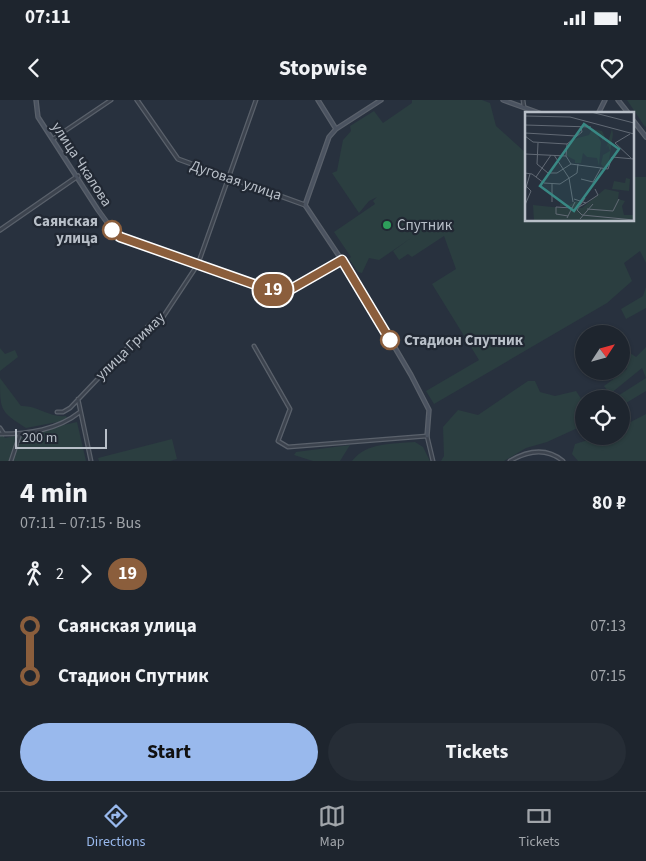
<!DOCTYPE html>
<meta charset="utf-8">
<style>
:root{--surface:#1e252e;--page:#262d36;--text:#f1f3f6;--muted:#a1a5aa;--line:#3c424a;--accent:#99b9ed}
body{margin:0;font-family:"Source Sans 3",sans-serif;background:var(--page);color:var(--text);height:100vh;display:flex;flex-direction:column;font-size:19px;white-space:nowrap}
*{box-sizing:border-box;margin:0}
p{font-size:16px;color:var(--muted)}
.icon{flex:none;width:28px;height:28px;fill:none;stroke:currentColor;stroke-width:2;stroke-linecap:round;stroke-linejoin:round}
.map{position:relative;height:361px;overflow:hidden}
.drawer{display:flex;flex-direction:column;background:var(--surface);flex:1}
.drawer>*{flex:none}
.badge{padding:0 10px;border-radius:16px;font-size:18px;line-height:32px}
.needle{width:32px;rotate:54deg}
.buttons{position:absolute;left:575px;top:225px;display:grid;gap:10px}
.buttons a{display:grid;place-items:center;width:55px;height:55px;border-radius:50%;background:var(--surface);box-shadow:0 1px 4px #0004,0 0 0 1px var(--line);font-size:25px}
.scale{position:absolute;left:15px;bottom:12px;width:92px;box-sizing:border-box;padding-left:5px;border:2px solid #b8bfc8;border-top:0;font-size:14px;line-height:18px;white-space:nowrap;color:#b8bfc8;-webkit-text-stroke:4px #212833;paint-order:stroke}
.map>.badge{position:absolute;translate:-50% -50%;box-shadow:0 0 0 2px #fff}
.legs{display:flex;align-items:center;gap:8px;height:55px;padding:0 20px;font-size:16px}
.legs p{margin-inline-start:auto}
.summary{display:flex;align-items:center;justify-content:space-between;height:85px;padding:0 20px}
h1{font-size:28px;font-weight:700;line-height:38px}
.primary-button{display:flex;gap:10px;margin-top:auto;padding:10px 20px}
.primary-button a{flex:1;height:58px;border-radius:30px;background:var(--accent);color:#111;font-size:20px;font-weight:700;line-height:58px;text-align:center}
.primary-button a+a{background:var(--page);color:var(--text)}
ul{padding:0 20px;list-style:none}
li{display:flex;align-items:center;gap:18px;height:50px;font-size:19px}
li i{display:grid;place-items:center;width:8px;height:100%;margin:0 6px;background:currentColor}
li i::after{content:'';width:12px;height:12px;margin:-6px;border:4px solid;border-radius:50%;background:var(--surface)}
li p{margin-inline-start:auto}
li:first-child i{background:linear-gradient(#0000 50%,currentColor 0)}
li:last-child i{background:linear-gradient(currentColor 50%,#0000 0)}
.status{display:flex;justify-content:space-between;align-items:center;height:35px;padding:0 25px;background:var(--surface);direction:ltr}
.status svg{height:14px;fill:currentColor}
header{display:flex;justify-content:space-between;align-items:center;height:65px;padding:0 20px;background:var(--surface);font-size:22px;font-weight:700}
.tab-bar{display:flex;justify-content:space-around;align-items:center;height:70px;border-top:1px solid var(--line);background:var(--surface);font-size:14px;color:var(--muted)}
.tab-bar a{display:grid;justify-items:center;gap:2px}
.tab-bar .active{color:var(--accent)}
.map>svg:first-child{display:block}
</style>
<div class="status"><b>07:11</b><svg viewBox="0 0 49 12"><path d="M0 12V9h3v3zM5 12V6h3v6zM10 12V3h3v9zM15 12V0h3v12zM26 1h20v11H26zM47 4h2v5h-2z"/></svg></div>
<header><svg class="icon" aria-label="back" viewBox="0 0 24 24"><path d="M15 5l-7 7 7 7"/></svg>Stopwise<svg class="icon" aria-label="heart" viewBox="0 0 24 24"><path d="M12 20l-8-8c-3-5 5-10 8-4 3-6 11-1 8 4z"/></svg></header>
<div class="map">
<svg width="646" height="361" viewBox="0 0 646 361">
<rect width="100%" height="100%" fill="#28313e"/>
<path fill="#2b3e40" d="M412 0H482L490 3 496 26 526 53V120H632V77H646V163L640 151 624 163 632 181 607 203 434 304 426 291 479 260 432 184 456 169 444 136 412 157 408 154 399 160 393 151 411 138 379 160 369 158 362 173 358 172 349 159 351 157 334 132 375 104 373 101 377 97 369 101 359 113 332 73 337 71 343 40 351 31 350 26 374 11 383 23 412 3Z
M627 0H646V26L645 27Z
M646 187V208L626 219 621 209 643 196Z
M646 247V291L621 306V299H613L646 278 642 268 610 294 604 286 627 269 625 265 621 267V254L627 251 636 257Z
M0 248 5 254 15 250 18 257 0 271Z
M0 278 21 306C37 305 50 318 66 316L68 320 26 328C0 311 0 311 0 278Z
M528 281H535L540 292 555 296 576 291 584 303V325L547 342 526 348 504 361H441L444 356 443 327 458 310 478 315Z
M646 314V361H578L572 354 575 344 601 336H621V327Z
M77 322 86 361H0V331L5 338Z
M172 339 177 359 170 361H99L98 358Z
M415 342 423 347 430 361H352C367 342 392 344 415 342Z
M350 345 340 361H313L294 355 296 352Z"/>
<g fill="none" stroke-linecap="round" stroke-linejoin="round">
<defs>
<path id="minor" d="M523 0 524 7
M53 39 111 0
M254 246 290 309 278 341 288 347 427 336 433 361
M78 299 91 361
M57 312H63L70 308 149 225 163 217 198 164 256 0
M0 328 4 334
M0 334C29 334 57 330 80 312
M11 361 20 334
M510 361C527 351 546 347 563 361"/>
<path id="tertiary" d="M137 0 178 59 305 105
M0 130 78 76"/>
<path id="secondary" d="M36 0 38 17 98 110 114 132 121 137 279 193 285 192 342 160
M318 0 336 29
M381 0 336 29 329 37 305 105 357 183 411 275 429 310 427 336
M503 0 542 14
M618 0 629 14
M598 14 605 0
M632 19 646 37"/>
</defs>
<use href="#minor" stroke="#5a616b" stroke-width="5"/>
<use href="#tertiary" stroke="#5a616b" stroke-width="5.5"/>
<use href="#secondary" stroke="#5a616b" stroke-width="5.5"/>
<use href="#minor" stroke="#3c434e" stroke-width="2.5"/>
<use href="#tertiary" stroke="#3c434e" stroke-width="3"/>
<use href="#secondary" stroke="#4b5360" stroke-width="3"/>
</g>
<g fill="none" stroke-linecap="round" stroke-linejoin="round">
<defs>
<path id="line-1" d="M112 130 120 137 279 193 286 192 342 160 390 240"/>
</defs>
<use href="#line-1" stroke="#fff" stroke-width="11"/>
<use href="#line-1" stroke="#8b5e3c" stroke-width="8"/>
</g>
<circle fill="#2e9e5b" stroke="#212833" stroke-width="2" cx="387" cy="125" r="5"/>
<g fill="#fff" stroke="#8b5e3c" stroke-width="2.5">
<circle cx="112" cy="130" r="9"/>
<circle cx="390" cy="240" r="9"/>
</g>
<g text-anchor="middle" stroke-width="4.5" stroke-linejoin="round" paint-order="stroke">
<g font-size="15" fill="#b8bfc8" stroke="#212833">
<text transform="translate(82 64) rotate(57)" y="5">улица Чкалова</text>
<text transform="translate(236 80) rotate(19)" y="5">Дуговая улица</text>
<text transform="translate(130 246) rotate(-44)" y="5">улица Гримау</text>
</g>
<g font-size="15" font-weight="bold" fill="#b8bfc8" stroke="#212833" text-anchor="end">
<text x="98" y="126">Саянская<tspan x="98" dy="17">улица</tspan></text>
<text x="404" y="245" text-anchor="start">Стадион Спутник</text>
</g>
<g font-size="15" fill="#b8bfc8" stroke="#212833" text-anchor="start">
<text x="397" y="130">Спутник</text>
</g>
</g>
<g transform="translate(525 12)">
<rect width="109" height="109" fill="#28313e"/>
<path d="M67 17 77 19 80 25 77 29V25L73 24 76 30 74 54 72 46 62 45 58 41 56 51H50V48L42 44V34L49 27 64 23ZM87 17 88 22 83 55 79 56 76 52 78 43 85 39 83 33 81 37ZM101 66 105 67 104 79 87 77 89 69 100 71ZM80 77 94 80 93 87 100 89 97 94 99 103H109V109H9L8 93 47 97 48 94H35V91L45 93 51 89 56 91 54 96H57Z" fill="#2b3e40"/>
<path fill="none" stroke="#626a75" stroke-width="1" d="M66 0 109 11M0 4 45 5 109 22M0 13 66 15M0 21 51 24M105 22 90 31 106 46M0 24 8 30 42 32M0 42 41 44M29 43 44 66 48 90M41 44 46 52 76 56M41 44 42 32 57 20 56 15M12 52 23 61H32L46 52M12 52 13 31M0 61 7 62 19 71 35 72 52 61 53 52M11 65 26 43M56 67 68 70 76 56 83 57 87 45 109 47M0 79 5 62M60 86 54 95 61 91M49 87 61 91 73 83 70 77M27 90V72M0 93 6 79 1 74M54 95 52 98 57 103 109 108M62 97 88 99 94 87M43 104 31 102V95L47 96M42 106 50 90M55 107 68 92"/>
<path fill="#398884" fill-opacity="0.15" stroke="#398884" stroke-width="2.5" d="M59 12 94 37 49 99 15 74Z"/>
<rect width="109" height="109" fill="none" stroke="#b8bfc8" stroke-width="2.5"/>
</g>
</svg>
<div class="buttons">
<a><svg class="needle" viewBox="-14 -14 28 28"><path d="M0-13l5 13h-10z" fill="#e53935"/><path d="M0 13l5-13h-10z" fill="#a1a5aa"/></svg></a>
<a><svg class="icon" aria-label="locate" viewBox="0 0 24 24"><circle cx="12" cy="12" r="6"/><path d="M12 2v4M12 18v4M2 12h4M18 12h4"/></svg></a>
</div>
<div class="scale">200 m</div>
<b class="badge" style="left:273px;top:190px;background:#8b5e3c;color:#fff">19</b>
</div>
<section class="drawer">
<div class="summary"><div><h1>4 min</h1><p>07:11 – 07:15 · Bus</p></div><b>80 ₽</b></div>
<div class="legs"><svg class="icon" aria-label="walk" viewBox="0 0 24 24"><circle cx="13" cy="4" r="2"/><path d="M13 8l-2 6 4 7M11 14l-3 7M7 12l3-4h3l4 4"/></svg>2<svg class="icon" aria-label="forward" viewBox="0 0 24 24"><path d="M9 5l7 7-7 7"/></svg><b class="badge" style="background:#8b5e3c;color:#fff">19</b></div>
<ul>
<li><i style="color:#8b5e3c"></i><b>Саянская улица</b><p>07:13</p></li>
<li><i style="color:#8b5e3c"></i><b>Стадион Спутник</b><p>07:15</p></li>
</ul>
<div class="primary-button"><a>Start</a><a>Tickets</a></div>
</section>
<nav class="tab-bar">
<a class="active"><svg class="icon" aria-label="directions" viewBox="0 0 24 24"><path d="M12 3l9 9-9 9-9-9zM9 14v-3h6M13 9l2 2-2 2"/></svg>Directions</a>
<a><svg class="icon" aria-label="map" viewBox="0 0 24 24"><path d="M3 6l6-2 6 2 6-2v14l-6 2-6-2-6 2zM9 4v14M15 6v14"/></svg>Map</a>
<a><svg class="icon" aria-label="tickets" viewBox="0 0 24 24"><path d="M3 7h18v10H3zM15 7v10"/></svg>Tickets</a>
</nav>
